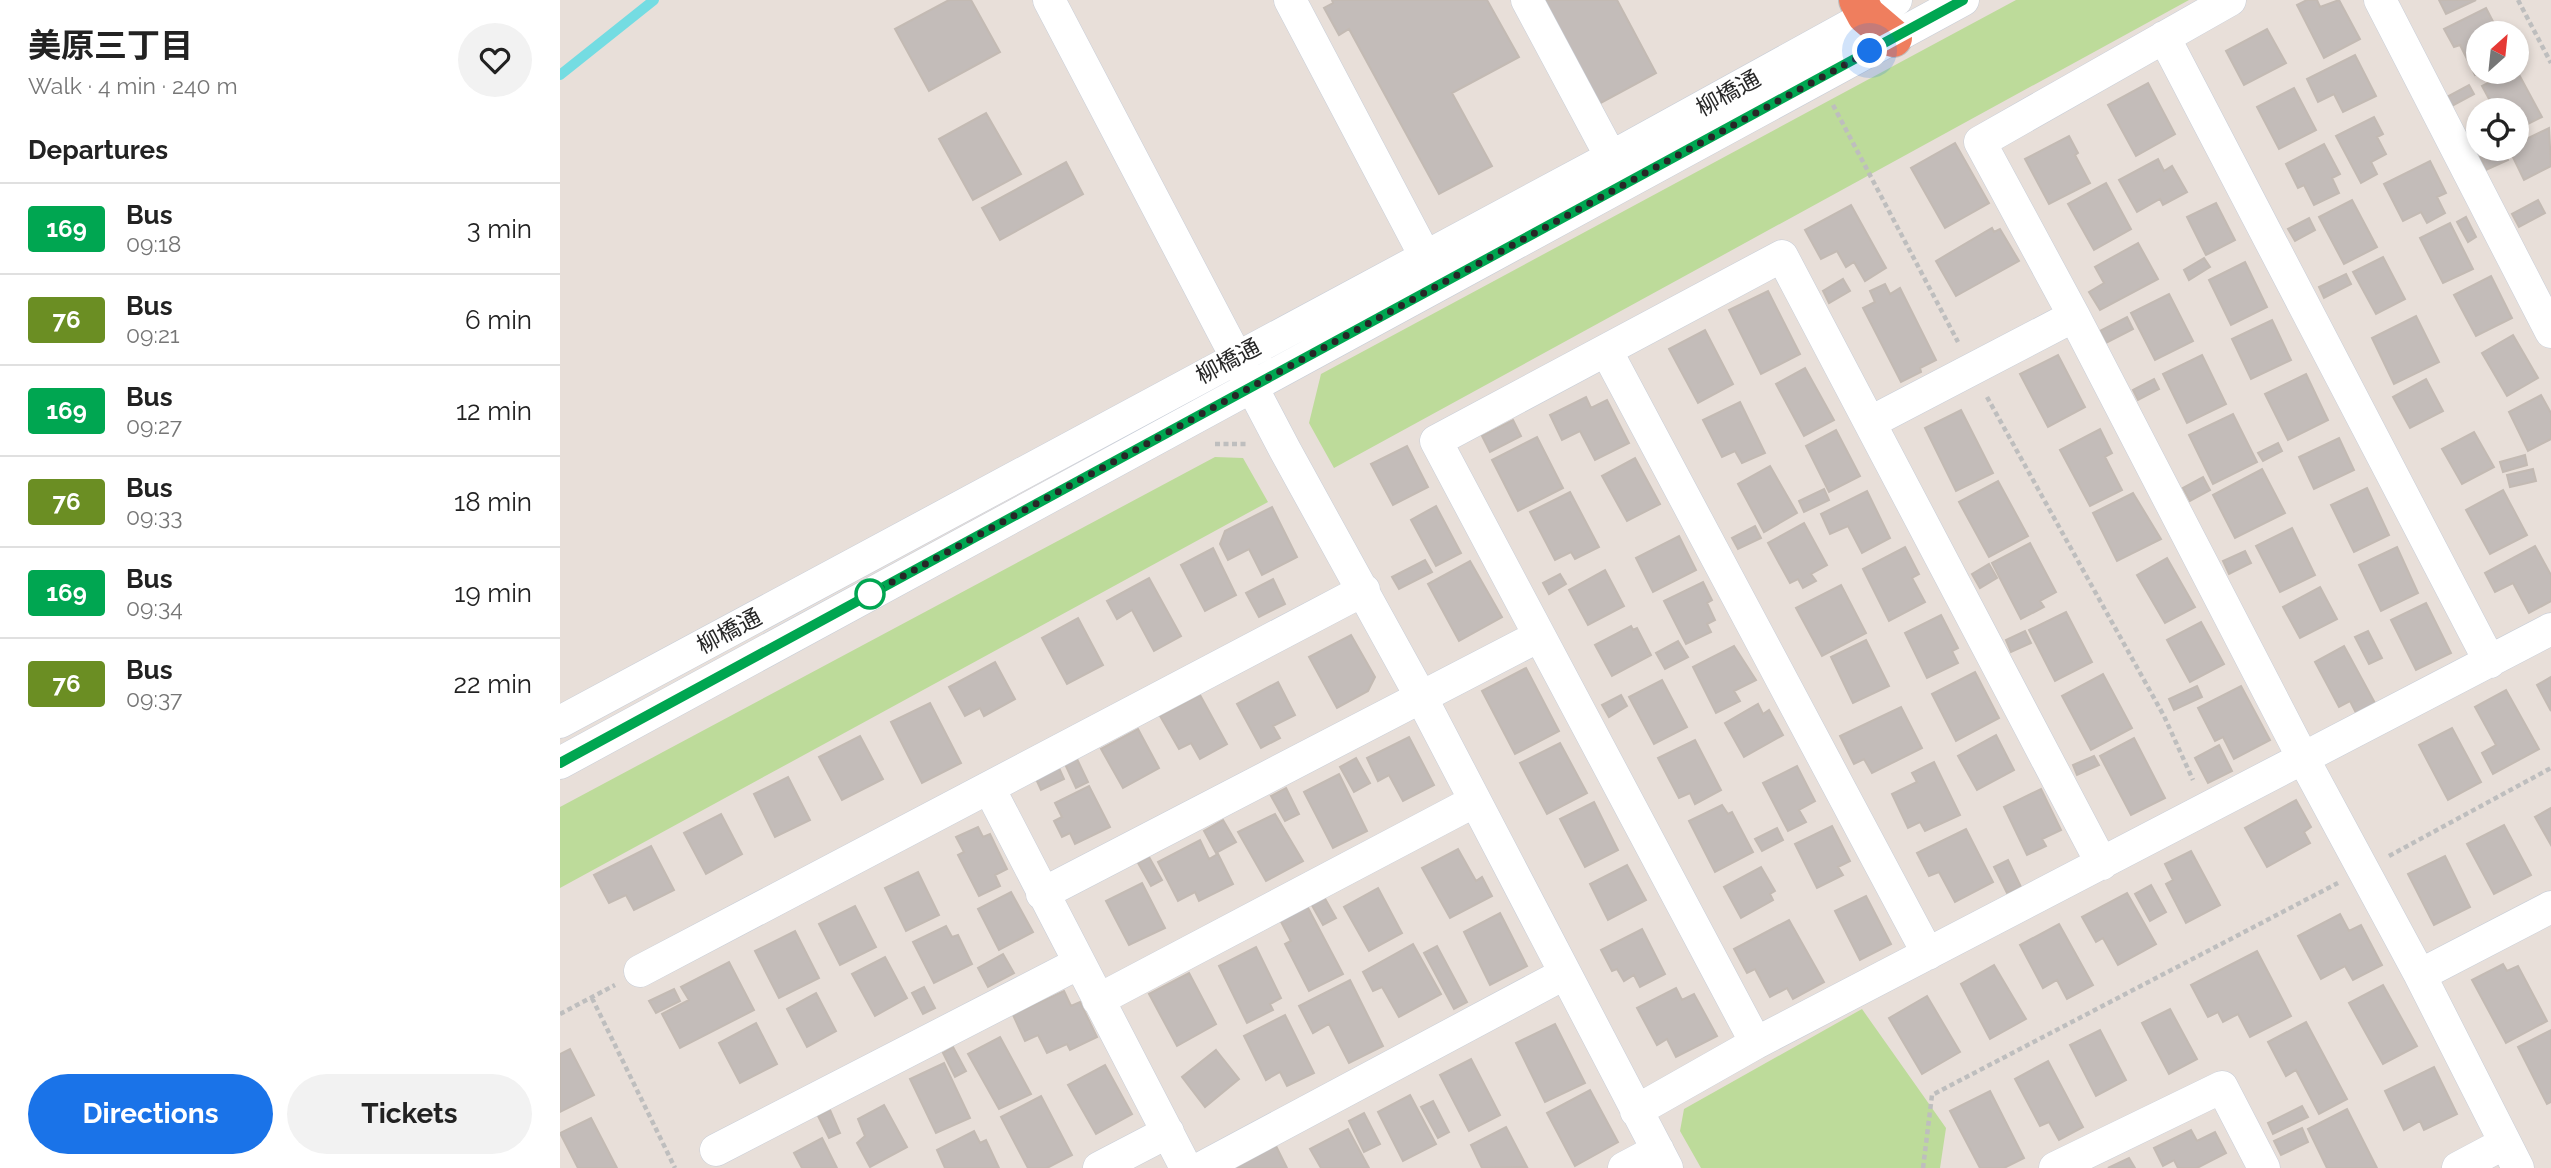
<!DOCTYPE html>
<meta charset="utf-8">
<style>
:root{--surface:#fff;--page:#f2f2f2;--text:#222;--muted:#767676;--line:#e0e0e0;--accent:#1a73e8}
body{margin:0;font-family:Raleway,"Noto Sans JP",sans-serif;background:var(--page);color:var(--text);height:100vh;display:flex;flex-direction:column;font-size:26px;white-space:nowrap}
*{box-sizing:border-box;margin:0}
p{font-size:23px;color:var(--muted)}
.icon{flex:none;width:38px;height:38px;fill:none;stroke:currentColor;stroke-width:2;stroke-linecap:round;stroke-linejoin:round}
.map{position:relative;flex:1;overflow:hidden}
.details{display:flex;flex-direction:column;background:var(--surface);width:560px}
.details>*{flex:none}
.badge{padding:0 14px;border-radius:5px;font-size:24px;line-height:46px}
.needle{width:46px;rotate:27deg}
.tools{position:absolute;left:1906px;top:21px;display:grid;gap:14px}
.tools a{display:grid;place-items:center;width:63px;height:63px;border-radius:50%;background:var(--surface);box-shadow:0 4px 10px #0003;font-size:35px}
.you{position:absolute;width:35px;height:35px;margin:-18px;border:5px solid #fff;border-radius:50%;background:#1a73e8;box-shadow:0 0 0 10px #1a73e833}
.map>.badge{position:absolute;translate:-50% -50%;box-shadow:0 0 0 4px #fff}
h2{padding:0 28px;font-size:26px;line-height:63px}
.round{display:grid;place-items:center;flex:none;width:74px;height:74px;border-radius:37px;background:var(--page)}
.overview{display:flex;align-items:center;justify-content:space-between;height:119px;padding:0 28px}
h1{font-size:33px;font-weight:700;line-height:52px}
.button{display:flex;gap:14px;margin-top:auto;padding:14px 28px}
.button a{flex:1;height:80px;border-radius:42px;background:var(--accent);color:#fff;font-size:28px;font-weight:700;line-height:80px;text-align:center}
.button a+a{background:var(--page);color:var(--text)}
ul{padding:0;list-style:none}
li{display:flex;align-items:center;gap:21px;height:91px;padding:0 28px;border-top:2px solid var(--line)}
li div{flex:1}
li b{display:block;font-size:26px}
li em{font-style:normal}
li .badge{min-width:77px;font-weight:700;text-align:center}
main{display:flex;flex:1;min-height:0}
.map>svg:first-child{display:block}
</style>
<main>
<section class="details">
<div class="overview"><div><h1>美原三丁目</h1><p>Walk · 4 min · 240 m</p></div><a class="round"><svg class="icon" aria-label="heart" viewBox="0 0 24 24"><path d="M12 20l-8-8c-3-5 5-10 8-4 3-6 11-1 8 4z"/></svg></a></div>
<h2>Departures</h2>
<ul>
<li><span class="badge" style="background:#00a651;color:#fff">169</span><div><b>Bus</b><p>09:18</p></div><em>3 min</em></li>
<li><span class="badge" style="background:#6b8e23;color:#fff">76</span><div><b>Bus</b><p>09:21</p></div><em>6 min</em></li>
<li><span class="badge" style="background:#00a651;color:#fff">169</span><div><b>Bus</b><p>09:27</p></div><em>12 min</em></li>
<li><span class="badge" style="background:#6b8e23;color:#fff">76</span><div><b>Bus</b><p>09:33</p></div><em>18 min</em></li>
<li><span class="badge" style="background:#00a651;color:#fff">169</span><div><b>Bus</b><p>09:34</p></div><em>19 min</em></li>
<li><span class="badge" style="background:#6b8e23;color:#fff">76</span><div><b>Bus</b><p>09:37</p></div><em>22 min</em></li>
</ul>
<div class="button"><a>Directions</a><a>Tickets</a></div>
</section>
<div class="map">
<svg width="1991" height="1168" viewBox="0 0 1991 1168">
<rect width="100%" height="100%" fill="#e8dfd9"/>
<path fill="#bddb9a" d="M1456 0H1629L774 468 749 423 761 374Z
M655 457 683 458 708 502 0 888V807Z
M1302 1009 1386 1128 1380 1168H1141L1120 1131 1124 1109Z"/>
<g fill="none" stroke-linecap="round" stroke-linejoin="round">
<path stroke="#74dce2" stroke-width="10" d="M0 75 94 0"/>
</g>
<path fill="#c3bcb9" stroke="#c3bab3" stroke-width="2" d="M389 0H411L440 52 369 91 335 29Z
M772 0H927L959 57 892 93 932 166 879 194 789 29 779 35 764 8 773 3Z
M983 0H1057L1096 73 1039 104Z
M1747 0H1757L1760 7 1779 0 1800 39 1764 58 1737 5Z
M1879 0H1916L1886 14Z
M1926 8 1939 33H1918V72H1921L1915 75 1900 45 1894 47 1884 29Z
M1707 29 1726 63 1684 85 1666 51Z
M1795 55 1816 96 1783 112 1774 94 1758 102 1747 79Z
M1956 69 1982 117 1956 130V110H1935L1922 86Z
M1588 83 1615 134 1576 156 1548 105Z
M1909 85 1914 94 1892 106 1887 97Z
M1734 88 1756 130 1719 149 1697 107Z
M426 113 461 174 413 200 379 139Z
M1814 117 1823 134 1817 137 1826 154 1811 162 1817 174 1801 183 1776 136Z
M1989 128 1991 166 1964 180 1949 149H1956V144Z
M1509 136 1518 153 1515 155 1530 183 1489 204 1465 159Z
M1395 143 1429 203 1385 228 1351 168Z
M1764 144 1780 174 1772 178 1779 193 1754 205 1744 185 1738 188 1726 164Z
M1938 149H1943L1948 160 1926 170 1920 157Z
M1598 159 1604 171 1612 166 1627 192 1603 205 1600 199 1577 212 1559 180Z
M1870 161 1886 193 1877 197 1885 213 1867 223 1861 212 1843 221 1824 184Z
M506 162 523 194 440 240 422 208Z
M1546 183 1571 229 1534 250 1508 204Z
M1792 200 1817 247 1784 264 1759 217Z
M1978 200 1985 213 1959 227 1952 214Z
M1656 203 1675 240 1646 255 1627 217Z
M1291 205 1326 268 1305 281 1294 262 1286 267 1277 251 1261 259 1245 230Z
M1906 217 1916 237 1908 242 1897 222Z
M1749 218 1755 230 1735 241 1728 229Z
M1890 223 1913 269 1883 283 1860 238Z
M1432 228 1434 232 1440 229 1459 261 1396 296 1376 261Z
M1578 243 1598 279 1540 310 1529 292 1544 283 1535 267Z
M1823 257 1845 299 1816 314 1793 272Z
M1644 258 1650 267 1629 280 1624 270Z
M1685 262 1707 307 1671 325 1649 280Z
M1786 274 1791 284 1764 298 1759 287Z
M1931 276 1952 318 1916 336 1894 295Z
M1283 279 1290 291 1269 303 1263 291Z
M1325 284 1330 294 1340 288 1376 360 1360 368 1361 372 1341 382 1303 308 1315 302 1310 291Z
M1208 291 1240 354 1201 374 1169 310Z
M1609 294 1633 341 1595 360 1571 313Z
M1856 316 1879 362 1834 384 1812 338Z
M1567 317 1573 329 1546 343 1540 331Z
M1712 320 1731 360 1691 379 1672 339Z
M1145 330 1173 384 1138 403 1109 349Z
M1953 335 1978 378 1947 396 1922 353Z
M1498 355 1525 407 1488 427 1460 374Z
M1642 355 1666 404 1627 423 1603 374Z
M1245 368 1274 420 1244 436 1216 384Z
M1746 374 1768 420 1728 440 1705 394Z
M1594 379 1599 389 1578 400 1573 390Z
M1866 379 1883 411 1850 428 1833 397Z
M1981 395 1991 413V439L1968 451 1949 412Z
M1026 397 1031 408 1047 400 1069 443 1035 460 1020 431 1002 440 990 415Z
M1180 402 1205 453 1182 463 1175 451 1162 457 1143 420Z
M1401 410 1433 473 1396 491 1365 428Z
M1673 414 1697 462 1653 484 1629 435Z
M953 420 961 436 930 452 922 436Z
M1540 429 1552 453 1545 457 1562 490 1530 506 1500 450Z
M1276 430 1300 476 1269 492 1246 446Z
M1914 432 1934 467 1902 484 1882 449Z
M977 437 1003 488 958 511 932 460Z
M1779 438 1794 470 1754 489 1739 457Z
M1718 443 1722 451 1703 461 1698 453Z
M847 446 868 487 833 505 811 464Z
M1965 455 1967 465 1943 472 1940 462Z
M1075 458 1100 504 1067 521 1042 476Z
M1210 466 1237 513 1204 532 1178 484Z
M1702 469 1725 513 1675 538 1653 495Z
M1973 469 1976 481 1950 487 1947 475Z
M1643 477 1650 490 1630 501 1623 488Z
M1438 481 1468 536 1429 557 1399 502Z
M1807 488 1829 535 1794 552 1771 505Z
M1264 489 1269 500 1244 512 1239 501Z
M1943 490 1967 535 1930 554 1906 510Z
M1307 491 1330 538 1302 553 1288 526 1270 534 1261 514Z
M1010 492 1039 547 1015 559 1011 552 995 560 970 512Z
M1573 493 1601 539 1557 561 1533 513Z
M876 506 901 553 876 566 851 520Z
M712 507 737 557 702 575 689 549 668 560 660 544 665 531Z
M1244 523 1267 565 1251 574 1256 581 1243 588 1238 579 1230 583 1208 543Z
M1195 526 1201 538 1178 549 1172 538Z
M1732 528 1755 575 1720 592 1696 546Z
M1119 536 1136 570 1093 592 1076 558Z
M1470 543 1496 592 1480 601 1484 607 1461 619 1432 563Z
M1975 546 1991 575V601L1969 613 1953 583 1935 592 1925 573Z
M1345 547 1359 574 1352 578 1365 602 1329 621 1303 569Z
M1837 547 1858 593 1821 611 1799 565Z
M653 548 676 595 645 611 621 565Z
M1685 551 1691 563 1669 574 1663 561Z
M1607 558 1635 607 1605 623 1577 575Z
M865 560 872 572 839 589 832 577Z
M910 561 942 617 899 641 868 584Z
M1429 564 1437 578 1420 588 1412 574Z
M1045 570 1064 606 1028 625 1009 590Z
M1000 574 1006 584 989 594 983 583Z
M589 578 621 636 594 651 572 610 557 619 547 601Z
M713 579 725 604 699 617 686 593Z
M1143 582 1152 600 1147 603 1155 620 1147 624 1151 632 1126 644 1104 601Z
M1281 585 1306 633 1262 656 1236 608Z
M1760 587 1777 619 1740 638 1723 607Z
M1866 603 1891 653 1856 670 1831 620Z
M1506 612 1532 662 1495 681 1469 630Z
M1381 615 1398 648 1392 651 1398 663 1367 678 1345 633Z
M518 618 543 665 507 684 482 638Z
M1641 622 1664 664 1630 682 1607 640Z
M1071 626 1073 630 1077 628 1091 655 1052 676 1035 645Z
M1465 631 1471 643 1451 652 1446 640Z
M1808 631 1822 658 1809 664 1795 637Z
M791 635 815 677 808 691 777 708 749 657Z
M1306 640 1329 686 1293 703 1271 657Z
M1118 641 1128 657 1105 669 1096 653Z
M1174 646 1196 680 1174 691 1180 701 1156 713 1133 667Z
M1784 646 1815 703 1796 713 1790 701 1779 707 1755 662Z
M435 662 455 699 424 716 420 708 405 716 389 687Z
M966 668 999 731 955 754 922 691Z
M1415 672 1439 718 1396 741 1372 694Z
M1543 674 1572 728 1531 750 1502 696Z
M1991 677V711L1977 685Z
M1102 680 1127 727 1094 744 1069 697Z
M718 682 735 715 713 726 720 738 701 748 677 704Z
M1637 686 1642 697 1614 710 1609 699Z
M1681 686 1710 740 1674 759 1663 737 1655 741 1638 708Z
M1946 690 1979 749 1933 774 1922 753 1936 745 1915 707Z
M640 695 667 744 640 759 631 743 619 749 600 716Z
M1061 695 1067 706 1049 717 1042 705Z
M370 703 401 763 362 783 331 722Z
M1198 704 1203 714 1209 710 1223 735 1184 757 1165 723Z
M1341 707 1362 748 1312 773 1304 759 1294 764 1280 736Z
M1892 728 1921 782 1888 800 1859 745Z
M578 729 599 768 563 788 541 749Z
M1436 735 1454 770 1417 790 1398 756Z
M300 736 323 779 282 800 259 757Z
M849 737 874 785 843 801 829 775 818 781 807 758Z
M1574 738 1605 798 1571 815 1540 756Z
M1135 740 1161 790 1135 804 1130 793 1119 798 1098 758Z
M1000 743 1027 793 987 814 960 763Z
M1659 745 1672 771 1648 783 1635 758Z
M1534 756 1539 765 1517 775 1513 765Z
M796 758 810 783 794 792 780 767Z
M517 759 528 782 516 788 505 764Z
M1374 762 1400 815 1365 831 1360 822 1348 828 1332 794 1357 782 1352 773Z
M1237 766 1255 801 1239 810 1246 822 1228 831 1203 783Z
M499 768 504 779 481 790 476 779Z
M779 774 807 831 773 848 744 792Z
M228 777 250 820 215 837 194 794Z
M529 786 550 827 515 844 510 833 502 837 494 821 502 817 495 803Z
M726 788 739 814 725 821 711 796Z
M1481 789 1501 830 1482 839 1486 846 1467 855 1444 807Z
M1736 800 1751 827 1744 832 1750 843 1707 867 1685 828Z
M1034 802 1058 850 1025 867 1000 819Z
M1162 805 1168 814 1172 812 1193 852 1155 872 1129 821Z
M1991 808V845L1975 817Z
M161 814 182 854 146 874 124 833Z
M715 814 743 861 706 881 678 832Z
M663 820 676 842 656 853 644 831Z
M1944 825 1971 875 1934 894 1907 844Z
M1272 826 1290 861 1278 867 1283 875 1257 888 1235 844Z
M418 827 423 837 430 834 447 869 435 875 440 886 419 896 398 855 404 852 396 837Z
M1217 828 1223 840 1202 851 1195 839Z
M1406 829 1433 882 1395 902 1379 872 1369 876 1357 853Z
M640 840 649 859 658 854 673 884 639 901 635 892 618 901 598 862Z
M91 846 114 890 74 910 66 895 49 903 34 875Z
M898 849 916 881 922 877 932 896 890 918 862 868Z
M1631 851 1660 905 1626 923 1606 884 1613 880 1605 864Z
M1885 856 1910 907 1874 925 1848 874Z
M589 857 602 880 591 886 578 863Z
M1448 860 1461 887 1447 893 1434 867Z
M1067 865 1086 900 1048 920 1030 884Z
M1201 867 1215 891 1210 894 1213 900 1181 918 1164 887Z
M358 872 379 915 346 931 325 888Z
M582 883 605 928 569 945 546 901Z
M1591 885 1606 912 1590 921 1575 894Z
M818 888 842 933 809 951 784 907Z
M451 892 473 932 439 950 418 909Z
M1567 893 1596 944 1558 965 1543 938 1536 942 1522 917Z
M763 895 776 918 763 925 750 902Z
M1306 896 1331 944 1300 960 1275 911Z
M746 904 783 974 749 991 725 944 731 941 719 918Z
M295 906 316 947 280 965 259 924Z
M940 913 967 966 930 985 904 932Z
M1780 914 1789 931 1801 925 1822 965 1793 980 1785 966 1761 979 1738 936Z
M1229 920 1264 982 1233 999 1227 988 1210 997 1195 969 1187 973 1174 949Z
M1499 924 1533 985 1507 999 1497 980 1483 988 1460 945Z
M386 926 392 937 398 935 412 964 374 983 353 942Z
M1082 929 1105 974 1080 987 1074 975 1064 981 1057 969 1052 971 1041 950Z
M235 931 259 978 219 998 195 951Z
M853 944 881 994 839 1017 822 987 813 991 803 972Z
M877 946 907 1002 894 1009 864 953Z
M696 947 721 998 710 1004 713 1010 687 1023 659 966Z
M1697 951 1731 1016 1690 1037 1678 1014 1663 1022 1658 1012 1648 1017 1631 985Z
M443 954 454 973 428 987 418 968Z
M325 957 347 998 315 1016 292 974Z
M169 962 194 1010 120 1048 102 1014 129 1000 121 987Z
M1943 964 1947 971 1958 966 1987 1021 1946 1043 1912 980Z
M1434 965 1466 1019 1430 1039 1401 984Z
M629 973 656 1024 617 1046 589 994Z
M790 980 823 1046 789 1063 769 1024 753 1033 739 1006Z
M1823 985 1857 1046 1823 1064 1789 1003Z
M364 987 375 1008 363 1014 352 993Z
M1116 988 1122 1000 1134 994 1157 1036 1116 1057 1107 1039 1097 1045 1077 1008Z
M114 989 120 1001 96 1013 89 1001Z
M504 991 511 1006 520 1002 537 1037 510 1050 507 1044 487 1053 478 1035 465 1041 453 1015Z
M256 993 276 1031 247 1047 227 1009Z
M1367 996 1400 1052 1362 1074 1329 1018Z
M1610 1009 1637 1059 1609 1074 1582 1023Z
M725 1015 754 1073 727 1086 720 1072 706 1080 684 1036Z
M1746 1022 1787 1099 1759 1114 1736 1070 1726 1076 1708 1042Z
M196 1023 217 1064 180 1083 159 1043Z
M995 1024 1025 1083 985 1102 956 1043Z
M1540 1030 1566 1080 1536 1096 1510 1045Z
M1991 1030V1102L1987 1104 1958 1047Z
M440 1037 471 1094 439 1109 408 1054Z
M393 1047 406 1071 395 1077 383 1053Z
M10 1049 34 1095 0 1112V1054Z
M656 1050 679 1079 645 1107 622 1077Z
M911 1059 940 1115 909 1131 880 1075Z
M1488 1061 1523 1127 1499 1140 1489 1122 1480 1126 1455 1079Z
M384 1063 410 1118 376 1133 350 1079Z
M545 1065 572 1114 536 1134 508 1085Z
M1874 1067 1897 1114 1864 1130 1860 1121 1844 1130 1825 1091Z
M1030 1090 1058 1142 1015 1166 987 1113Z
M1430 1091 1464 1158 1444 1168H1420L1390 1111Z
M850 1095 876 1144 843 1161 818 1112Z
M481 1096 512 1155 487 1168H468L441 1117Z
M873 1101 889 1132 878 1138 861 1107Z
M324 1105 347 1147 310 1167 297 1143 305 1136 298 1119Z
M1742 1106 1748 1117 1713 1134 1708 1123Z
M1787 1109 1817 1168H1767L1748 1129Z
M270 1110 280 1133 269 1138 258 1116Z
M804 1113 820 1144 804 1152 789 1121Z
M31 1118 57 1168H18L0 1133Z
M946 1127 967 1167 922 1168 911 1145Z
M1742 1128 1748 1142 1721 1155 1714 1141Z
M788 1129 809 1168H761L750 1149Z
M1631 1130 1637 1141 1655 1132 1666 1153 1637 1168H1618L1614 1160 1603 1166 1594 1148Z
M414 1131 420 1143 426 1140 439 1168H385L377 1150Z
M262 1138 277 1168H242L234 1153Z
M716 1146 727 1168H677V1167Z
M1569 1158 1575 1168H1548Z"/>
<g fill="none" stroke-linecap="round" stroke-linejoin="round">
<defs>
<path id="minor" d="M489 0 725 450 861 697 1107 1168
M730 0 865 256
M967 0 1051 157
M1670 0 1420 142 1514 316 1744 760 1860 975 1958 1168
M1820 0 1991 332
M1604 37 1930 662
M1046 350 1368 954
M1311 422 1514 316
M0 722 1051 157 1336 0
M0 763 1403 0
M429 788 626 1168
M482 894 979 636
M80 971 804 590
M1860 975 1991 907
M538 1000 915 801
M1196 1043 876 441 1222 256 1542 864
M1076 1111 1196 1043 1991 629
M156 1150 519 963
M539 1168 608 1132
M641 1168 1004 974
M1064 1168 1098 1150
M1495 1168 1662 1087 1704 1168
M1898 1168 1945 1143"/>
<path id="highway" d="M1298 0 1306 15 1333 38"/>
</defs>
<use href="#minor" stroke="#c8ced8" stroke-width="33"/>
<use href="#highway" stroke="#bebebe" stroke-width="40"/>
<path stroke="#bebebe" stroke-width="4.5" stroke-dasharray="5 3.5" stroke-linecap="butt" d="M1958 0 1991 63
M1273 105 1398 342
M1427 397 1604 716 1633 780
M655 444H688
M1829 856 1991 768
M32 998 115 1168
M0 1014 55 985
M1363 1168 1372 1095 1778 883"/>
<use href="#minor" stroke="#fff" stroke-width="32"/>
<use href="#highway" stroke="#ef7e5e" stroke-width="38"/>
</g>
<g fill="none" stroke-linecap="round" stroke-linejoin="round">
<defs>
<path id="line" d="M0 763 1403 0"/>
</defs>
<use href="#line" stroke="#fff" stroke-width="16"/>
<use href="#line" stroke="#00a651" stroke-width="10"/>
<path stroke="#272727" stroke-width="7" stroke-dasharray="0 12.6" d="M310 594 1310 51"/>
</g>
<circle fill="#fff" stroke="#00a651" stroke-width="3.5" cx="310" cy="594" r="14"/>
<g text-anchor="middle" stroke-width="5" stroke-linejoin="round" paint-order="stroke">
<g font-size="23" fill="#272727" stroke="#fff">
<text transform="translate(1168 93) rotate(-29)" y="8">柳橋通</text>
<text transform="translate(668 361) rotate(-28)" y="8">柳橋通</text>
<text transform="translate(169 631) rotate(-28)" y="8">柳橋通</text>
</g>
</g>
</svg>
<div class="tools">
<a><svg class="needle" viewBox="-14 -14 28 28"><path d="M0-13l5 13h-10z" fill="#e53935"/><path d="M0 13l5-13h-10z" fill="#767676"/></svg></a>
<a><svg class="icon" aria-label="locate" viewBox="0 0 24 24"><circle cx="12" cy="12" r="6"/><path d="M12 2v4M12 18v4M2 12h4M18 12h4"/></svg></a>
</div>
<div class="you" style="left:1310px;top:51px"></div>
</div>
</main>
